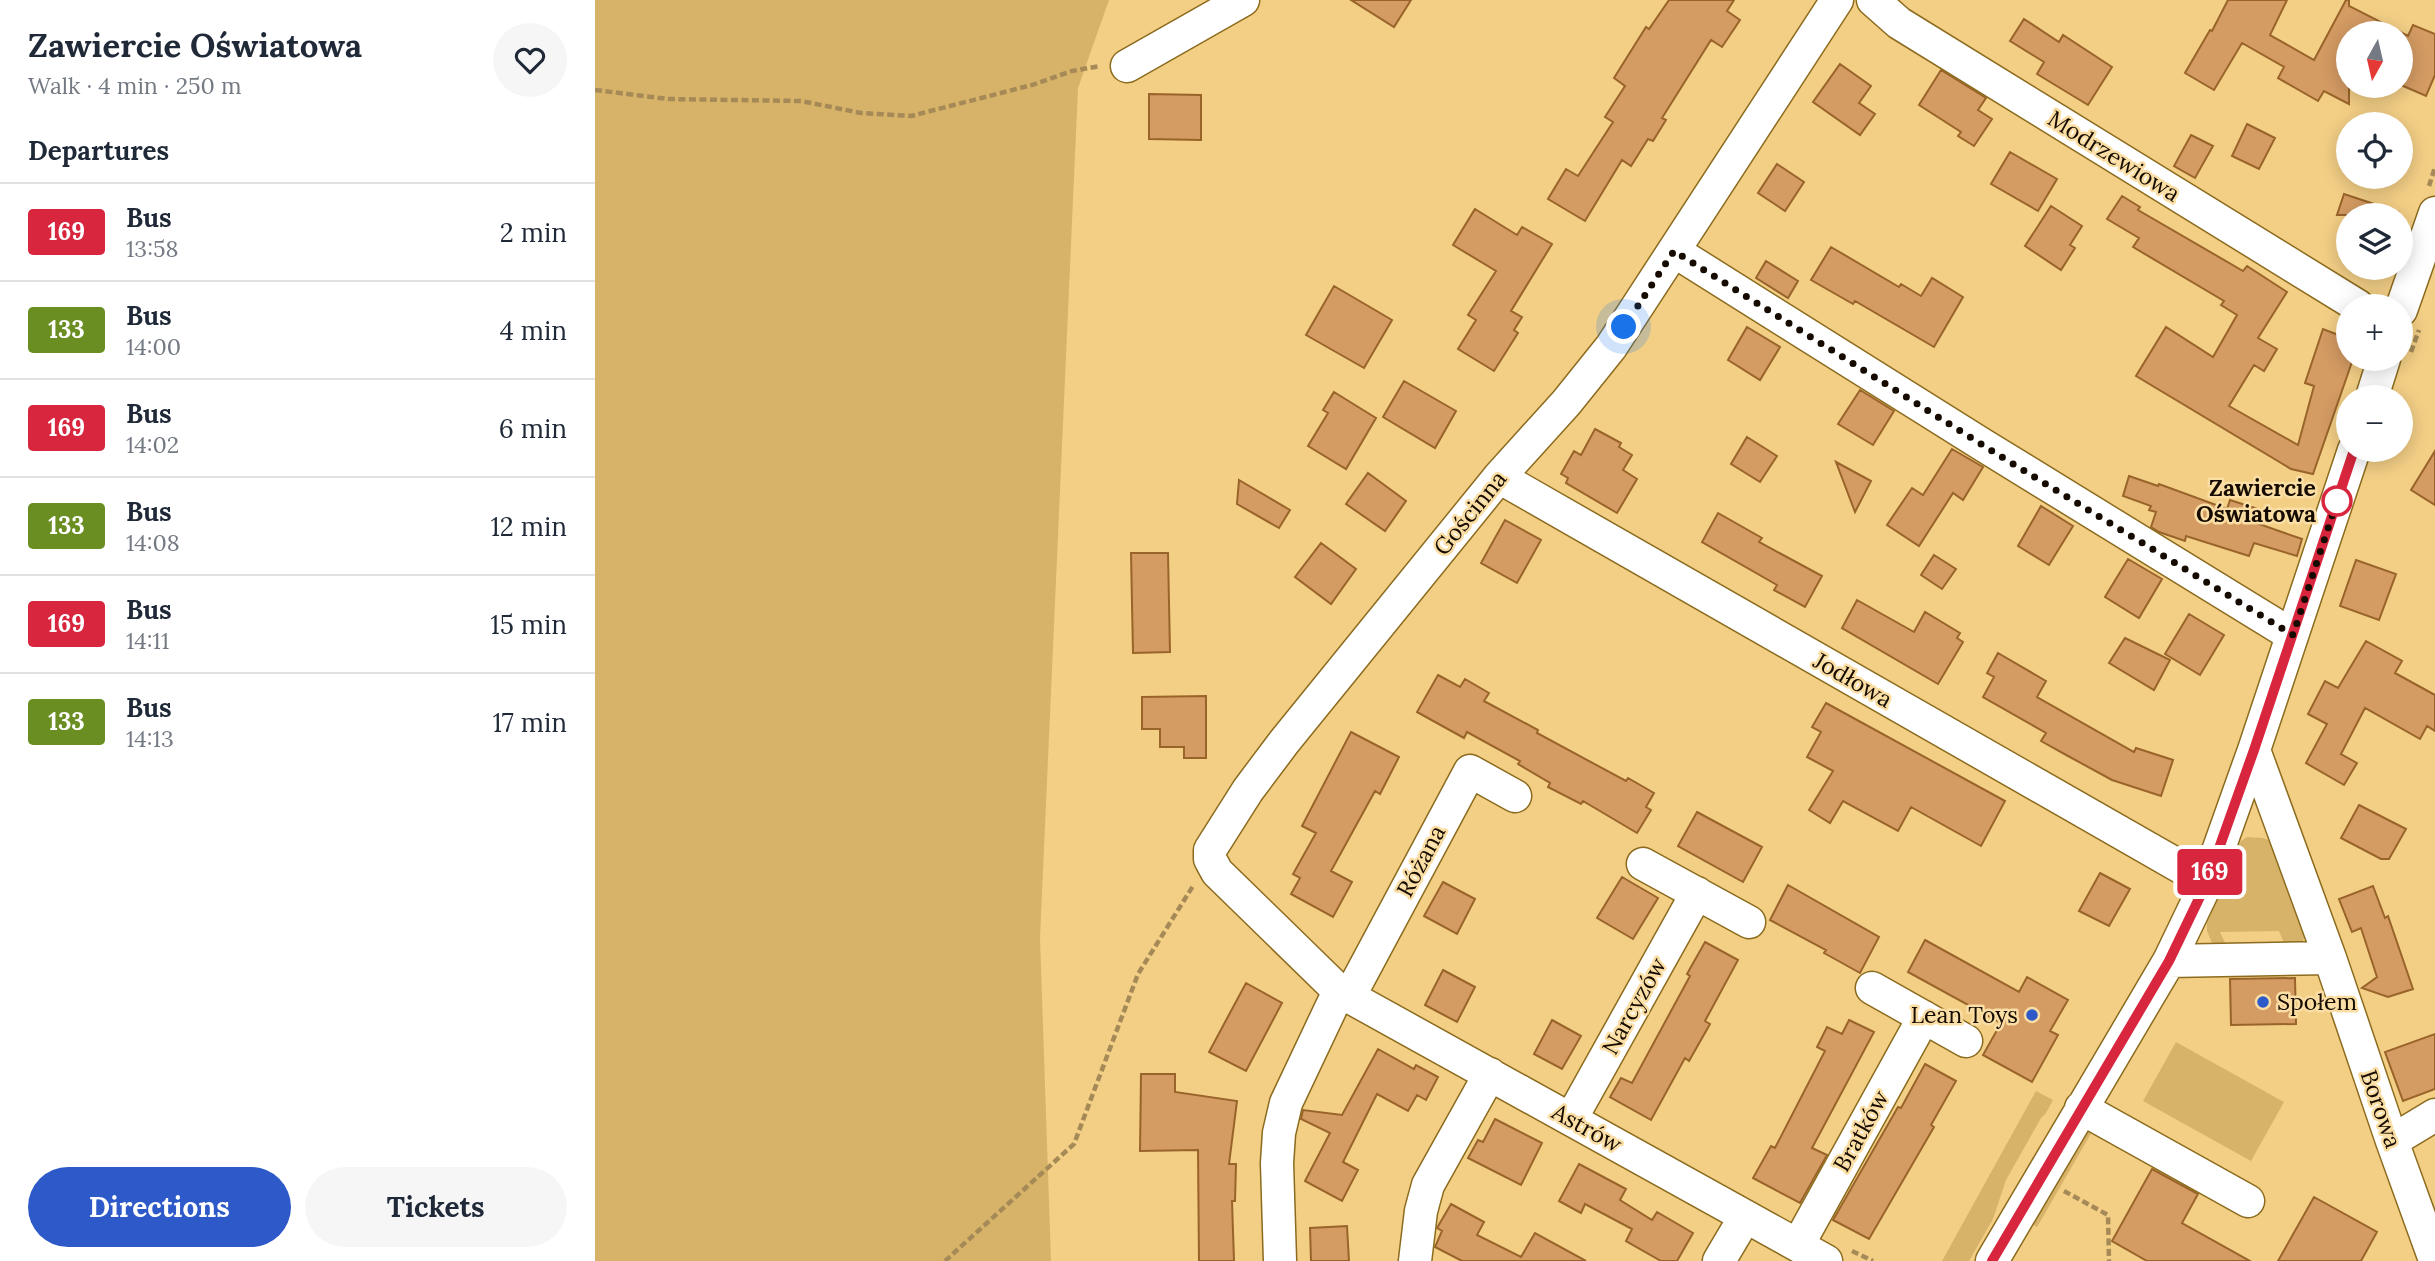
<!DOCTYPE html>
<meta charset="utf-8">
<style>
:root{--surface:#fff;--page:#f6f6f7;--text:#1f2937;--muted:#747a83;--line:#e0e1e3;--accent:#2e59c8}
body{margin:0;font-family:Lora,serif;background:var(--page);color:var(--text);height:100vh;display:flex;flex-direction:column;font-size:26px;white-space:nowrap}
*{box-sizing:border-box;margin:0}
p{font-size:23px;color:var(--muted)}
.icon{flex:none;width:38px;height:38px;fill:none;stroke:currentColor;stroke-width:2;stroke-linecap:round;stroke-linejoin:round}
.map{position:relative;flex:1;overflow:hidden}
.drawer{display:flex;flex-direction:column;background:var(--surface);width:595px}
.drawer>*{flex:none}
.badge{padding:0 14px;border-radius:5px;font-size:24px;line-height:46px}
.needle{width:46px;rotate:188deg}
.controls{position:absolute;left:1741px;top:21px;display:grid;gap:14px}
.controls a{display:grid;place-items:center;width:77px;height:77px;border-radius:50%;background:var(--surface);box-shadow:0 4px 18px #0003;font-size:35px}
.you{position:absolute;width:35px;height:35px;margin:-18px;border:5px solid #fff;border-radius:50%;background:#1a73e8;box-shadow:0 0 0 10px #1a73e833}
.map>.badge{position:absolute;translate:-50% -50%;box-shadow:0 0 0 4px #fff}
h2{padding:0 28px;font-size:26px;line-height:63px}
.round{display:grid;place-items:center;flex:none;width:74px;height:74px;border-radius:37px;background:var(--page)}
.headline{display:flex;align-items:center;justify-content:space-between;height:119px;padding:0 28px}
h1{font-size:33px;font-weight:700;line-height:52px}
.action{display:flex;gap:14px;margin-top:auto;padding:14px 28px}
.action a{flex:1;height:80px;border-radius:42px;background:var(--accent);color:#fff;font-size:28px;font-weight:700;line-height:80px;text-align:center}
.action a+a{background:var(--page);color:var(--text)}
ul{padding:0;list-style:none}
li{display:flex;align-items:center;gap:21px;height:98px;padding:0 28px;border-top:2px solid var(--line)}
li div{flex:1}
li b{display:block;font-size:26px}
li em{font-style:normal}
li .badge{min-width:77px;font-weight:700;text-align:center}
main{display:flex;flex:1;min-height:0}
.map>svg:first-child{display:block}
</style>
<main>
<section class="drawer">
<div class="headline"><div><h1>Zawiercie Oświatowa</h1><p>Walk · 4 min · 250 m</p></div><a class="round"><svg class="icon" aria-label="heart" viewBox="0 0 24 24"><path d="M12 20l-8-8c-3-5 5-10 8-4 3-6 11-1 8 4z"/></svg></a></div>
<h2>Departures</h2>
<ul>
<li><span class="badge" style="background:#d7263d;color:#fff">169</span><div><b>Bus</b><p>13:58</p></div><em>2 min</em></li>
<li><span class="badge" style="background:#6b8e23;color:#fff">133</span><div><b>Bus</b><p>14:00</p></div><em>4 min</em></li>
<li><span class="badge" style="background:#d7263d;color:#fff">169</span><div><b>Bus</b><p>14:02</p></div><em>6 min</em></li>
<li><span class="badge" style="background:#6b8e23;color:#fff">133</span><div><b>Bus</b><p>14:08</p></div><em>12 min</em></li>
<li><span class="badge" style="background:#d7263d;color:#fff">169</span><div><b>Bus</b><p>14:11</p></div><em>15 min</em></li>
<li><span class="badge" style="background:#6b8e23;color:#fff">133</span><div><b>Bus</b><p>14:13</p></div><em>17 min</em></li>
</ul>
<div class="action"><a>Directions</a><a>Tickets</a></div>
</section>
<div class="map">
<svg width="1840" height="1261" viewBox="0 0 1840 1261">
<rect width="100%" height="100%" fill="#f3cf86"/>
<path fill="#d6b368" d="M0 0H514L483 88 445 938 456 1261H0Z
M1652 837 1668 838 1679 842 1711 936 1703 947 1692 950 1684 931 1625 932 1634 951 1617 943 1612 931V922L1645 842Z
M1581 1042 1689 1102 1656 1161 1548 1101Z
M1441 1091 1458 1100 1451 1113 1446 1118 1411 1180 1398 1219 1374 1261H1347Z
M1498 1130 1442 1227 1438 1225 1493 1131Z"/>
<path fill="#d49b63" stroke="#99642a" stroke-width="2" d="M756 0H816L799 27Z
M1074 0H1139L1132 11 1145 20 1127 47 1116 40 1067 118 1071 120 1058 141 1053 139 1036 166 1027 160 990 221 953 199 971 169 983 176 1018 122 1010 117 1030 86 1019 78 1051 27 1054 29Z
M1633 0H1692L1675 35 1719 60 1751 0H1754V6L1813 36 1818 25 1840 34V75L1831 96 1806 85V33H1754V104L1729 91 1723 101 1683 78 1689 67 1647 43 1619 90 1590 73 1615 30 1617 31Z
M1429 19 1464 42 1468 35 1517 67 1493 105 1442 74 1449 62 1415 41Z
M1245 64 1276 86 1264 103 1280 114 1265 135 1218 102Z
M1346 70 1391 98 1383 110 1397 119 1379 146 1363 136 1366 132 1324 105Z
M554 94 606 95V140L554 139Z
M1652 124 1680 138 1664 169 1637 156Z
M1596 135 1618 146 1600 178 1579 166Z
M1415 152 1462 179 1443 211 1396 184Z
M1182 164 1209 182 1190 211 1163 193Z
M1749 194 1803 212 1802 215H1742Z
M1527 196 1545 207 1543 210 1648 271 1652 266 1692 292 1663 338 1682 349 1669 371 1659 365 1634 406 1703 445 1719 386 1710 383 1728 329 1754 339V359H1758L1718 474 1696 469 1541 376 1571 327 1618 357 1642 315 1626 305 1629 301 1538 247 1544 238 1512 219Z
M1456 206 1487 226 1475 245 1480 248 1466 270 1430 246Z
M880 209 922 235 927 227 957 244 916 311 927 317 919 330 923 333 899 371 863 349 881 320 873 315 901 271 858 245Z
M1236 247 1304 287 1306 284 1326 296 1337 278 1368 297 1339 347 1260 301 1258 304 1216 280Z
M1171 261 1203 281 1193 298 1161 278Z
M739 286 797 320 769 368 711 335Z
M1152 327 1185 347 1165 380 1133 360Z
M809 381 861 411 840 448 788 417Z
M1265 390 1299 411 1278 445 1243 424Z
M739 392 781 418 751 469 713 446 733 413 728 410Z
M1000 429 1026 443 1024 447 1037 455 1028 470 1042 479 1022 513 971 483 973 478 966 474 979 451 986 455Z
M1152 437 1182 456 1165 482 1136 464Z
M1357 449 1388 467 1368 500 1358 493 1324 546 1292 525 1317 488 1328 495Z
M1840 451V505L1816 490Z
M1241 462 1276 481 1260 512Z
M773 473 811 501 790 531 751 504Z
M1534 476 1563 486 1564 484 1632 509 1635 500 1666 510 1661 523 1707 539 1702 556 1659 543 1654 556 1591 536 1590 541 1564 532 1556 527 1561 512 1554 510 1556 506 1528 496Z
M644 480 695 510 684 528 642 504Z
M1446 506 1478 526 1454 565 1423 546Z
M1123 513 1167 538 1164 542 1227 576 1210 607 1179 590 1182 585 1107 542Z
M910 520 946 540 922 583 886 563Z
M726 543 761 569 736 604 700 577Z
M536 553H573L575 652 538 653Z
M1339 555 1361 569 1347 589 1326 575Z
M1533 559 1567 579 1544 618 1510 597Z
M1761 560 1801 574 1784 620 1745 606Z
M1262 600 1319 632 1330 612 1365 633 1362 638 1368 642 1343 684 1247 628Z
M1594 614 1629 635 1605 675 1570 654Z
M1530 638 1575 660 1559 690 1514 663Z
M1771 641 1807 661 1800 673 1840 695V731L1832 726 1825 739 1770 708 1746 754 1762 763 1749 785 1711 763 1732 724 1713 714 1730 681 1743 688Z
M1403 653 1451 681 1442 697 1539 752 1541 748 1578 760 1566 796 1517 780 1473 756 1446 741 1451 733 1388 697 1399 677 1392 673Z
M843 675 865 687 870 679 894 693 889 701 943 730 942 733 1031 781 1033 778 1059 793 1051 807 1056 810 1042 833 988 801 986 804 953 787 955 783 923 764 925 761 872 732 869 738 822 712Z
M611 696V758H589V747H565V729H547V697Z
M1231 703 1410 801 1386 846 1316 807 1303 831 1248 801 1235 823 1214 810 1238 771 1212 757 1226 732 1217 727Z
M756 732 804 757 785 794 780 791 736 871 757 882 738 917 696 894 705 878 698 874 721 833 707 826Z
M1764 805 1811 829 1794 859H1786L1746 838Z
M1102 812 1167 847 1148 882 1083 846Z
M1505 873 1535 889 1514 926 1484 911Z
M1027 877 1063 898 1038 939 1002 918Z
M848 882 880 899 862 934 829 916Z
M1193 885 1284 937 1265 973 1229 953 1231 950 1175 920Z
M1778 886 1790 918 1793 916 1818 989 1793 997 1767 988 1782 977 1766 928 1757 932 1744 899Z
M1330 940 1424 992 1432 977 1473 1000 1455 1031 1463 1035 1437 1082 1388 1055 1406 1023 1313 972Z
M1110 942 1143 960 1110 1021 1115 1024 1094 1061 1090 1058 1056 1120 1015 1097 1026 1078 1037 1083 1095 976 1092 974Z
M848 970 880 987 862 1022 830 1005Z
M1700 978 1701 1024 1636 1025 1635 979Z
M651 983 687 1003 651 1071 614 1052Z
M957 1020 986 1036 967 1069 939 1054Z
M1254 1020 1279 1032 1217 1148 1232 1155 1205 1203 1158 1178 1176 1146 1180 1148 1230 1051 1222 1047 1232 1027 1247 1034Z
M1840 1034V1089L1808 1101 1790 1052Z
M783 1049 819 1069 821 1065 843 1077 831 1100 822 1095 813 1111 782 1094 748 1162 763 1170 747 1201 710 1181 735 1133 706 1119 708 1110 747 1115Z
M1330 1064 1361 1081 1336 1125 1339 1127 1274 1239 1238 1220 1303 1107 1306 1108Z
M546 1074H580V1092L642 1101 634 1164H641L640 1201H637L639 1261H604L603 1150 545 1151Z
M900 1119 947 1143 926 1185 873 1158 883 1140 888 1142Z
M984 1164 1031 1189 1025 1200 1057 1220 1062 1212 1098 1233 1082 1261H1066L1031 1241 1037 1229 990 1204 986 1213 964 1201Z
M1557 1169 1603 1194 1587 1223 1655 1261H1552L1517 1241Z
M1719 1197 1782 1232 1766 1261H1683Z
M856 1204 889 1222 882 1235 926 1257 940 1233 991 1261H867L840 1247 847 1231 842 1228Z
M752 1226 754 1261H716L715 1228Z"/>
<g fill="none" stroke-linecap="round" stroke-linejoin="round">
<defs>
<path id="minor" d="M1278 0 1304 23 1763 306
M532 66 648 0
M1079 251 1388 445 1697 635
M1806 310 1840 213
M1777 397 1789 359
M904 477 1612 882
M1659 750 1735 958 1797 1141 1840 1260
M1048 864 1154 922
M1574 961 1735 958
M1277 988 1371 1041
M754 997 875 771 920 796
M1486 1108 1653 1201
M976 1119 1102 893
M1797 1141 1840 1115
M1203 1245 1329 1017
M685 1261 682 1163 684 1133 691 1103 744 991
M820 1261 826 1211 833 1185 895 1074
M1124 1261 1150 1217
M1231 1261 744 991 622 872 615 859V850L653 790 689 742 904 477 971 403 1016 347 1242 0
M1397 1261 1574 961 1612 882 1659 750 1759 450"/>
</defs>
<use href="#minor" stroke="#8b6b1e" stroke-width="35"/>
<path stroke="#a58a57" stroke-width="4.5" stroke-dasharray="7 3.5" stroke-linecap="butt" d="M0 90 73 99 206 101 266 113 316 116 437 85 477 71 505 66
M1834 186 1840 167
M1816 352 1824 330
M1469 1191 1513 1215 1514 1261
M1257 1251 1278 1261
M350 1261 479 1144 543 974 598 886"/>
<use href="#minor" stroke="#fff" stroke-width="32"/>
</g>
<g fill="none" stroke-linecap="round" stroke-linejoin="round">
<defs>
<path id="line" d="M1397 1261 1574 961 1612 882 1659 750 1759 450"/>
</defs>
<use href="#line" stroke="#fff" stroke-width="16"/>
<use href="#line" stroke="#d7263d" stroke-width="10"/>
<path stroke="#150b00" stroke-width="7" stroke-dasharray="0 12.6" d="M1029 327 1079 251 1410 459 1698 635 1742 501"/>
</g>
<circle fill="#fff" stroke="#d7263d" stroke-width="3.5" cx="1742" cy="501" r="14"/>
<g fill="#2e59c8" stroke="#fadea4" stroke-width="2.5">
<circle cx="1668" cy="1002" r="7"/>
<circle cx="1437" cy="1015" r="7"/>
</g>
<g text-anchor="middle" stroke-width="5" stroke-linejoin="round" paint-order="stroke">
<g font-size="23" fill="#150b00" stroke="#fadea4">
<text transform="translate(1519 156) rotate(32)" y="8">Modrzewiowa</text>
<text transform="translate(875 513) rotate(-51)" y="8">Gościnna</text>
<text transform="translate(1258 680) rotate(30)" y="8">Jodłowa</text>
<text transform="translate(826 861) rotate(-62)" y="8">Różana</text>
<text transform="translate(1039 1006) rotate(-61)" y="8">Narcyzów</text>
<text transform="translate(1786 1109) rotate(71)" y="8">Borowa</text>
<text transform="translate(992 1128) rotate(29)" y="8">Astrów</text>
<text transform="translate(1266 1131) rotate(-61)" y="8">Bratków</text>
</g>
<g font-size="23" font-weight="bold" fill="#150b00" stroke="#fadea4" text-anchor="end">
<text x="1721" y="496">Zawiercie<tspan x="1721" dy="26">Oświatowa</tspan></text>
</g>
<g font-size="23" fill="#150b00" stroke="#fadea4" text-anchor="start">
<text x="1682" y="1010">Społem</text>
<text x="1423" y="1023" text-anchor="end">Lean Toys</text>
</g>
</g>
</svg>
<div class="controls">
<a><svg class="needle" viewBox="-14 -14 28 28"><path d="M0-13l5 13h-10z" fill="#e53935"/><path d="M0 13l5-13h-10z" fill="#747a83"/></svg></a>
<a><svg class="icon" aria-label="locate" viewBox="0 0 24 24"><circle cx="12" cy="12" r="6"/><path d="M12 2v4M12 18v4M2 12h4M18 12h4"/></svg></a>
<a><svg class="icon" aria-label="layers" viewBox="0 0 24 24"><path d="M12 4l9 5-9 5-9-5zM3 14l9 5 9-5"/></svg></a>
<a>+</a>
<a>−</a>
</div>
<div class="you" style="left:1029px;top:327px"></div>
<b class="badge" style="left:1615px;top:872px;background:#d7263d;color:#fff">169</b>
</div>
</main>
